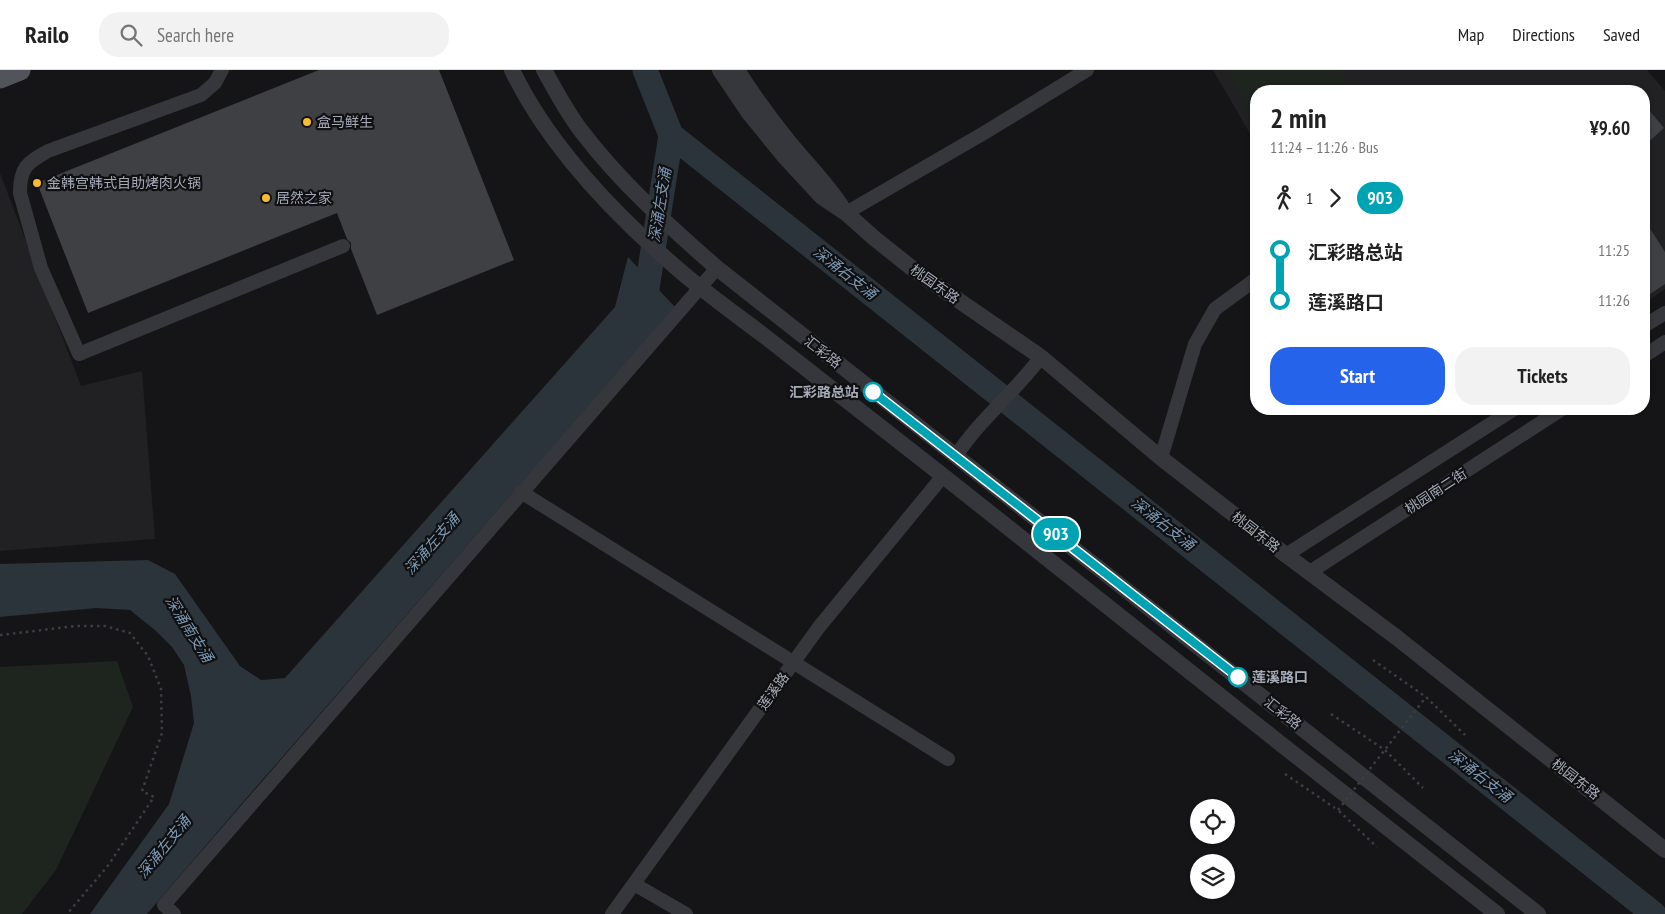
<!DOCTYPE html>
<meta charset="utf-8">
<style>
:root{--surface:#fff;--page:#f2f2f2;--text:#222;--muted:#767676;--line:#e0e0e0;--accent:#2563eb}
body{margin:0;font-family:"PT Sans Narrow","Noto Sans SC",sans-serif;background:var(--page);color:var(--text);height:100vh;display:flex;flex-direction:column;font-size:19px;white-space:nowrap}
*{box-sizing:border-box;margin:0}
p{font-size:16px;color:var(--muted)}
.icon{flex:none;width:28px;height:28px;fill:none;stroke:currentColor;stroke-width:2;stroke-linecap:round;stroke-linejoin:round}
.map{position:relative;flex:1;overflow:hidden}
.side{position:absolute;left:1250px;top:15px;width:400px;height:330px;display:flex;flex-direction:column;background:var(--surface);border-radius:20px;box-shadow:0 1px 4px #0004}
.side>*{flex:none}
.badge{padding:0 10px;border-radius:16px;font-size:18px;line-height:32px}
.buttons{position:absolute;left:1190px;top:729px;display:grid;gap:10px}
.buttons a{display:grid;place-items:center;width:45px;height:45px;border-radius:50%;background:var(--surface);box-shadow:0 1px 4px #0004;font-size:25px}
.map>.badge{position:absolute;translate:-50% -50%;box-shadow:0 0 0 2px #fff}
.legs{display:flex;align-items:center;gap:8px;height:55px;padding:0 20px;font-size:16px}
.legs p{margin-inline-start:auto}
.overview{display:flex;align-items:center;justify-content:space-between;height:85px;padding:0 20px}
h1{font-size:28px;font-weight:700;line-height:38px}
.cta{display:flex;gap:10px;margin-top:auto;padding:10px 20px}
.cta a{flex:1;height:58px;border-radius:20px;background:var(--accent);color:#fff;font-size:20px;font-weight:700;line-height:58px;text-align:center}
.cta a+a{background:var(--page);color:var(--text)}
ul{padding:0 20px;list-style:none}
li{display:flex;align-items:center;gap:18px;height:50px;font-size:19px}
li i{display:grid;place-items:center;width:8px;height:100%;margin:0 6px;background:currentColor}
li i::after{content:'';width:12px;height:12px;margin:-6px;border:4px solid;border-radius:50%;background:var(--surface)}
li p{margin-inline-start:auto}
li:first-child i{background:linear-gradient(#0000 50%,currentColor 0)}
li:last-child i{background:linear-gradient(currentColor 50%,#0000 0)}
header{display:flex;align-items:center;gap:30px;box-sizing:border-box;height:70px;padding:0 25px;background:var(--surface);border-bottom:1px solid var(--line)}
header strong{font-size:24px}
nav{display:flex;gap:28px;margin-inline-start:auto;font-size:18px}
.search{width:350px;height:45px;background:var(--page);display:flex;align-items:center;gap:12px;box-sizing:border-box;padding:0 18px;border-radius:20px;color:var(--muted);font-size:19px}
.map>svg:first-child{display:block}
</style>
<header>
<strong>Railo</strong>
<div class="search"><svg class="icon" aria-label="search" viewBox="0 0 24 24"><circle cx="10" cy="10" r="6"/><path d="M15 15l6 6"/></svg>Search here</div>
<nav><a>Map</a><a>Directions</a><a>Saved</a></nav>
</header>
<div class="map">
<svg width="1665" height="844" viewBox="0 0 1665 844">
<rect width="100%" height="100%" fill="#151517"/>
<path fill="#212124" d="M1213 0H1647L1665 21V219L1644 234V21H1256V74Z
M0 103 81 316 142 301 155 469 0 481Z"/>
<path fill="#1d251e" d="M1226 0H1341L1352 21H1256V51Z
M117 591 133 637 56 800 22 844H0V597Z"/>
<path fill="#2b333b" d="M628 187 675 237 244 731 147 844H90L169 734 194 653 191 626 184 595 172 577 156 561 130 540 96 538 0 547V494L148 490 175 504 240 596 261 610 285 608 615 237Z"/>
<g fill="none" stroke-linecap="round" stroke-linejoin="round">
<path stroke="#2b333b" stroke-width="25" d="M645 0 671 65 1654 844
M637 240 645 231 671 65"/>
</g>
<path fill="#3f4044" d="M319 0H439L514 190 377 245 351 179V173L347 169 337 143 88 243 37 113Z
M1644 34 1664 58 1644 76Z
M1644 149 1665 182V214L1644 228Z"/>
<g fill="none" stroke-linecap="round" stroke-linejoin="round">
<path stroke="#3c3e43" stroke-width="2.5" stroke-dasharray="2.5 4" stroke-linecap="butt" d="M0 565 76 556H105L130 563 148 586 161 619 162 663 142 721 154 727 107 797 67 844
M1373 590 1426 627 1465 665
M1331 644 1385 680 1423 718
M1285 704 1335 738
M1339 741 1377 777"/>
<path stroke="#36373c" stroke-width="14" d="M222 0 215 13 201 25 48 81C27 93 20 97 20 123L41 198 79 284 343 176
M846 143 984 63 1087 0
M1644 256 1665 243
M1644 286 1665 272
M956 386C981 348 1014 323 1041 287
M1161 388 1195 274 1215 239 1256 209
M521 422 948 689
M1286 485 1514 339
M1310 502 1562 339
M634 814 686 844
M174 844 164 835 717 198
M612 844 819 557 943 406"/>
<path stroke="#36373c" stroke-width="16" d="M512 0C549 77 615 145 679 200 707 224 738 246 767 268 825 314 884 359 942 405 1127 551 1311 699 1497 844
M544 0C556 21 567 43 582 62 621 113 669 156 717 198L1538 844
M720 0 749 43 784 86 822 127 846 143 874 168 913 199 1041 287 1161 388 1286 485 1396 567 1665 780
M737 0C753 25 770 49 789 72 807 94 827 114 842 137"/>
<path stroke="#52545b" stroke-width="21" d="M0 8 20 0"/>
<path stroke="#3c3e43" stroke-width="2.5" stroke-dasharray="2.5 4" stroke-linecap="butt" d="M1338 740 1426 627"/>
</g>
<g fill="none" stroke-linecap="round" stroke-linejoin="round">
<defs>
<path id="line-1" d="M873 322 1238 607"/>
</defs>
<use href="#line-1" stroke="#fff" stroke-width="11"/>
<use href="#line-1" stroke="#00a3b4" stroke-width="8"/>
</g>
<g fill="#f7bb2d" stroke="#101012" stroke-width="2">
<circle cx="307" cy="52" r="5"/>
<circle cx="37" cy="113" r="5"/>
<circle cx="266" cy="128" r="5"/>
</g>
<g fill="#fff" stroke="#00a3b4" stroke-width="2.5">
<circle cx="873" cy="322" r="9"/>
<circle cx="1238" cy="607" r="9"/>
</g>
<g text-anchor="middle" stroke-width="4.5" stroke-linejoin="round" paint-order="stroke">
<g font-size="14" fill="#a6abb8" stroke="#101012" text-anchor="start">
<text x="317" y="57">盒马鲜生</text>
<text x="47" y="118">金韩宫韩式自助烤肉火锅</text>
<text x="276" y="133">居然之家</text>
</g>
<g font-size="14" fill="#a6abb8" stroke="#101012">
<text transform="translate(935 214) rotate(35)" y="5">桃园东路</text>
<text transform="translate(823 282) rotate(38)" y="5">汇彩路</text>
<text transform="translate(1436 421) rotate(-33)" y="5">桃园南二街</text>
<text transform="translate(1256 462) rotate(38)" y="5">桃园东路</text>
<text transform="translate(773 621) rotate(-54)" y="5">莲溪路</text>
<text transform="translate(1283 643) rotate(38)" y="5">汇彩路</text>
<text transform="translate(1576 709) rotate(38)" y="5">桃园东路</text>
</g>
<g font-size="14" font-weight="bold" fill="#a6abb8" stroke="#101012" text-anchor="end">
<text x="859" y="327">汇彩路总站</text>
<text x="1252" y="612" text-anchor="start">莲溪路口</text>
</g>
<g font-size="15" font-style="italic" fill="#7c98b4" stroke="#101012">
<text transform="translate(660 135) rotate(-81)" y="5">深涌左支涌</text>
<text transform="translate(845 203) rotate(38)" y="5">深涌右支涌</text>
<text transform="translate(1163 454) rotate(38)" y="5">深涌右支涌</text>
<text transform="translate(432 474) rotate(-49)" y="5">深涌左支涌</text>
<text transform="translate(189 559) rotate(58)" y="5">深涌南支涌</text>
<text transform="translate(1480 706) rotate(38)" y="5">深涌右支涌</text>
<text transform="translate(164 777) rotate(-51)" y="5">深涌左支涌</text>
</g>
</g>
</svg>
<div class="buttons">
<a><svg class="icon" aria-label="locate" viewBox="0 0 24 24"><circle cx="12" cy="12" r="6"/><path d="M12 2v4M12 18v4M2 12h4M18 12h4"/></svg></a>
<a><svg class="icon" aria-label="layers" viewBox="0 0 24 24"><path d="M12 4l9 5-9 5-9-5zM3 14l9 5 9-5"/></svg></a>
</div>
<b class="badge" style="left:1056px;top:464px;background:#00a3b4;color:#fff">903</b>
<section class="side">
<div class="overview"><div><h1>2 min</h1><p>11:24 – 11:26 · Bus</p></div><b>¥9.60</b></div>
<div class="legs"><svg class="icon" aria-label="walk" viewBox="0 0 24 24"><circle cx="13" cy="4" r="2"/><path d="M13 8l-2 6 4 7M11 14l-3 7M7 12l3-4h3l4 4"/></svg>1<svg class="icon" aria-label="forward" viewBox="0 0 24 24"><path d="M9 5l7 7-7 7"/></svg><b class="badge" style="background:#00a3b4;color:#fff">903</b></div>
<ul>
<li><i style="color:#00a3b4"></i><b>汇彩路总站</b><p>11:25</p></li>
<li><i style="color:#00a3b4"></i><b>莲溪路口</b><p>11:26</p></li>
</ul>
<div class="cta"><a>Start</a><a>Tickets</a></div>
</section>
</div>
